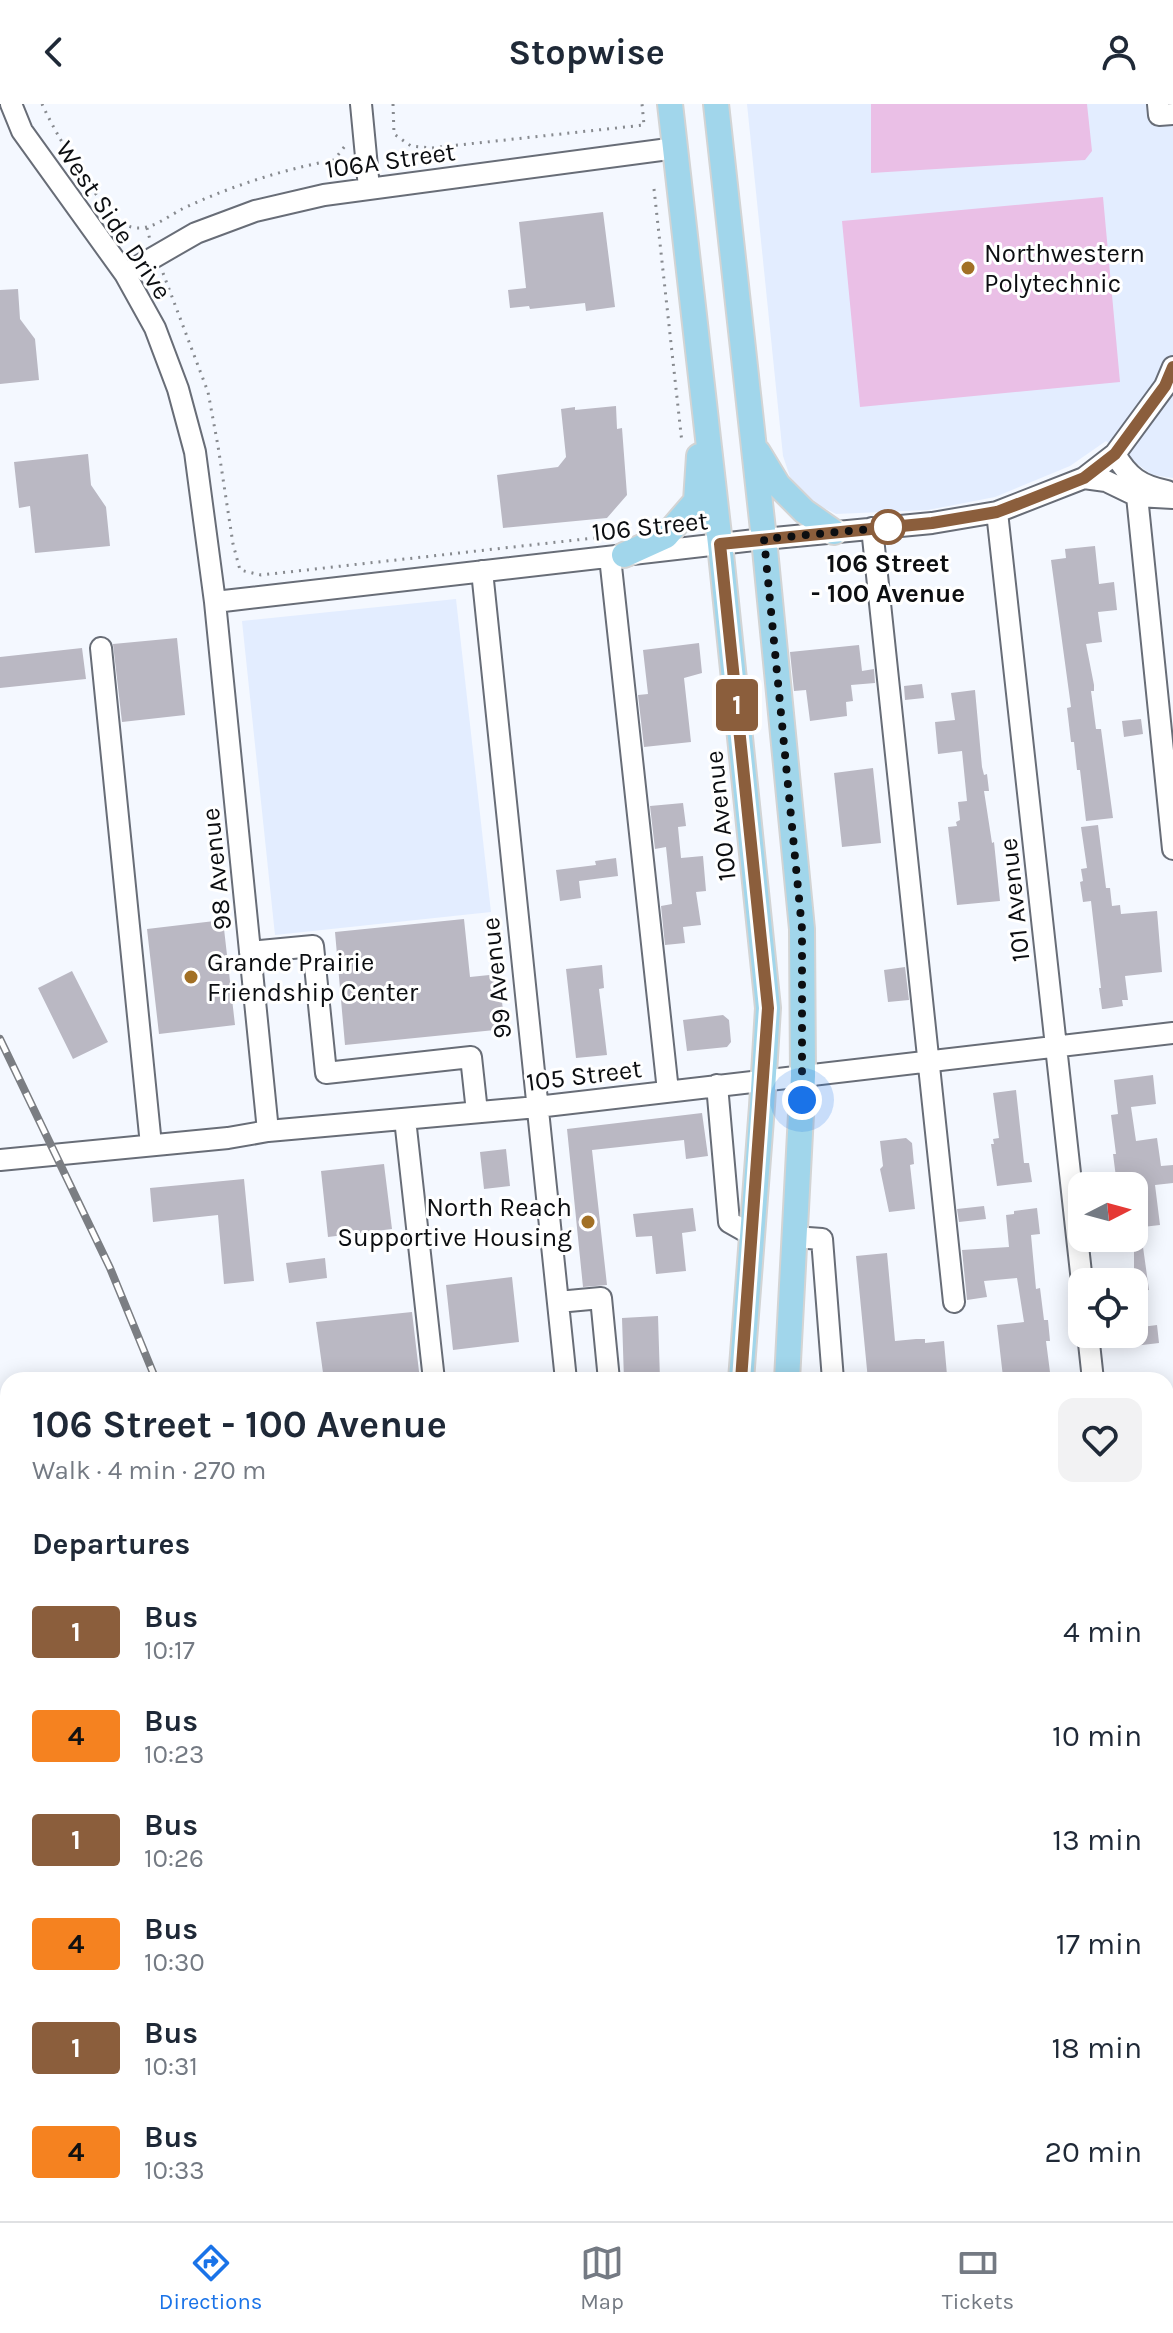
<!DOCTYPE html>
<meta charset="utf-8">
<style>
:root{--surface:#fff;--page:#f2f2f3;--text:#1f2937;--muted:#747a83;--line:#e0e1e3;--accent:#1a73e8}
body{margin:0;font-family:Karla,sans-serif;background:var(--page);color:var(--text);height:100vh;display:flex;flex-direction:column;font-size:30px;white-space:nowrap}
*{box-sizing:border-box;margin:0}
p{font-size:26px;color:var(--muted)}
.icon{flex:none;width:44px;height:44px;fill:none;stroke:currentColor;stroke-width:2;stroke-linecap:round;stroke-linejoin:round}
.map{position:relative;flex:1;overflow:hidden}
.side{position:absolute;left:0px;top:1268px;width:1174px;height:850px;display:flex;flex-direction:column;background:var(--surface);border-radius:24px 24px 0 0;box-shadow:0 4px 20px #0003}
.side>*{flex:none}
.badge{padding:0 16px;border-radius:6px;font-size:28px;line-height:52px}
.needle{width:52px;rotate:84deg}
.fabs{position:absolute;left:1068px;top:1068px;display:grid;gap:16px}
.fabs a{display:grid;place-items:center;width:80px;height:80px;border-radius:16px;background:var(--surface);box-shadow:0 4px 20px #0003;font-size:40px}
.you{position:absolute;width:40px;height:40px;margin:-20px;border:6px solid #fff;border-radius:50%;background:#1a73e8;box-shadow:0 0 0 12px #1a73e833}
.map>.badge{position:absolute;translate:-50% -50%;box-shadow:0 0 0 4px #fff}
h2{padding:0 32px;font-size:30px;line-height:72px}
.round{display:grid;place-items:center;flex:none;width:84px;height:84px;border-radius:16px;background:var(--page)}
.summary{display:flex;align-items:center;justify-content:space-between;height:136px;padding:0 32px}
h1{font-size:38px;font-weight:700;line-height:60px}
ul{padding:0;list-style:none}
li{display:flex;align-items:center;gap:24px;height:104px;padding:0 32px}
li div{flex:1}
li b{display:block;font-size:30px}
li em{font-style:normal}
li .badge{min-width:88px;font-weight:700;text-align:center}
header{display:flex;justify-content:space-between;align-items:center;height:104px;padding:0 32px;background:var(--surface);font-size:36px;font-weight:700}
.tabs{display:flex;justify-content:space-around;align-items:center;height:112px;border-top:2px solid var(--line);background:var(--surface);font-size:22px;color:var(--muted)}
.tabs a{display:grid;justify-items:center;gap:4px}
.tabs .on{color:var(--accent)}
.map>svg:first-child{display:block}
</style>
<header><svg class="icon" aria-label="back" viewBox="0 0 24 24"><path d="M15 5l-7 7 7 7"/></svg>Stopwise<svg class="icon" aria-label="person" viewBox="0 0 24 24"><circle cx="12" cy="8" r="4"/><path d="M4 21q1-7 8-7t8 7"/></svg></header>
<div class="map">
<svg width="1173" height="2117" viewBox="0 0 1173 2117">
<rect width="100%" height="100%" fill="#f4f8ff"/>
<path fill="#e3edff" d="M747 0H1173V374L1152 371 1106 337 1070 362 995 393 928 406 836 410 820 402 806 391 790 373 783 352Z
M456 495 491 808 275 831 242 517Z"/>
<path fill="#eabfe6" d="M871 0H1087L1092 47 1085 56 871 69Z
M1103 93 1120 278 860 303 842 117Z
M1173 1330V2117H0V1576L8 1572V2110H1166V1331Z"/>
<path fill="#7fdeda" d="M1173 1597V1646L1166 1649V1601Z
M8 2050V2089L0 2092V2051Z"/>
<path fill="#bab8c3" d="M603 108 615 203 586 207 585 199 530 205 529 202 510 204 508 186 526 184 519 118Z
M18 185 20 215 35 235 39 276 0 280V186Z
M616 302 617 325 622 324 627 391 607 414 503 424 497 371 558 363 566 353 561 305 575 303V306Z
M88 350 91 381 106 403 110 442 35 449 30 402 19 404 14 358Z
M1095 442 1099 480 1114 478 1117 506 1098 508 1102 538 1086 540 1094 581V587H1091L1096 625H1101L1113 714 1086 717 1080 666H1077L1074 638H1071L1067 604 1071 603 1051 456 1066 454 1065 445Z
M177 534 185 611 122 618 113 540Z
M699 539 702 569 684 574 691 638 644 643 638 591 648 590 643 546Z
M859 541 862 567 874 565 875 579 851 581 853 597 846 598 847 612 810 617 806 586 794 587 790 548Z
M82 544 86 575 0 584V553Z
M922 580 924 594 905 596 904 582Z
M975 586 982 663 984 671 987 670 989 687H984L992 739 994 738 1000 797 957 801 948 723 957 722 956 718 960 716 958 698 967 697 962 647 938 650 935 618 955 616 951 589Z
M1141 615 1143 630 1124 633 1122 617Z
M873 664 881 739 842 743 834 669Z
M683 699 686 722 678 723 681 754 703 752 706 787 696 788 701 821 683 823 685 839 665 841 661 802 672 800 666 743 655 745 650 702Z
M1098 721 1106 784H1110L1112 802 1120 801 1121 810 1157 807 1162 868 1125 872 1128 896H1122L1123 902 1104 905H1102L1099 884H1101L1091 797 1083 798 1080 778 1083 777 1081 765 1087 764 1081 723Z
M616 754 618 772 579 777 581 794 560 797 556 766 596 761 595 757Z
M464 815 470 873 499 870 505 925 345 941 335 828Z
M223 816 235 921 159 930 147 825Z
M602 861 604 884 599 885 607 951 576 954 566 865Z
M905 863 909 896 888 898 884 866Z
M72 867 108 938 73 955 38 884Z
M723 911 729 916 731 938 727 943 687 947 683 916Z
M1153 971 1156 1000 1131 1003 1136 1037 1157 1034 1161 1062 1173 1061V1079L1155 1081 1160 1121 1134 1124V1079L1117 1081 1113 1050H1116L1111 1011 1118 1010 1114 976Z
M1016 986 1024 1059H1029L1032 1078 997 1082 991 1040H994L993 1035 999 1034 993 989Z
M702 1009 708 1052 686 1055 684 1036 592 1046 607 1181 583 1183 567 1025Z
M906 1034 912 1039 914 1060 910 1061 915 1105 889 1108 880 1065 883 1062 880 1037Z
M506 1045 510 1082 484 1085 480 1048Z
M384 1060 392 1125 328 1133 321 1067Z
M244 1075 254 1177 224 1180 218 1111 153 1118 150 1084Z
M984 1102 986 1115 959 1118 957 1105Z
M693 1104 696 1127 682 1129 686 1167 656 1170 652 1132 636 1133 633 1110Z
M1037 1104 1040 1130 1031 1131 1036 1185 1040 1184 1044 1216H1048L1050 1237H1046L1051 1276H1022L1021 1272H1018L1003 1273 997 1221 1024 1218 1017 1174 984 1177 987 1193 967 1196 962 1146 1009 1143 1006 1111 1014 1110V1107Z
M1143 1143 1149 1186 1134 1188V1144Z
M887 1149 895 1237 916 1235H925V1239L944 1237 947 1271 897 1276H868L856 1152Z
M325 1154 327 1174 289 1179 286 1159Z
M512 1173 519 1238 453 1246 446 1181Z
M412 1208 420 1276H324L316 1218Z
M658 1212 660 1276H624L622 1214Z
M1157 1221 1159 1239 1134 1242V1224Z"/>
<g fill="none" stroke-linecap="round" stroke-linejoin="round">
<defs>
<path id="minor" d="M11 0 22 27 125 170 155 224 178 285 195 348 215 498 268 1027
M361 0 369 84
M1158 0 1159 11 1173 10
M125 170 196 129 255 107 324 91 676 44
M1115 350C1128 373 1141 382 1167 387
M1084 374 1106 377 1137 392 1173 394
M1137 392 1173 745
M997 408 1082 1178
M872 424 954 1198
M610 453 668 987
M482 467 566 1276
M215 498 764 435 932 419 997 408 1084 374 1115 350 1165 282 1173 263
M101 544 151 1041
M250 848 313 842 326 969 471 953 477 1008
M717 981 729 1118 752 1131
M405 1015 434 1276
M0 1056 228 1034 268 1027 537 1003 1173 929
M794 1133 822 1135 833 1276
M558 1198 601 1194 609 1276
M1088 1230 1093 1276
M1166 1951H1173"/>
<path id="major" d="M670 0 720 440 768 904 762 1002 741 1276
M716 0 764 435 802 825 803 972 787 1276
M758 348 778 381 804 407 834 428
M624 451 666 432 696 397 699 352
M883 2110 885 2117
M686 2117V2110"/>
</defs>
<use href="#minor" stroke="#686d77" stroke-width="24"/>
<use href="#major" stroke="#d3d4d4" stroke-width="28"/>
<path stroke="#878a8f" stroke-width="3" stroke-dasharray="2 6" stroke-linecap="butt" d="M42 0C54 27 104 115 131 123 149 128 167 113 182 105 231 82 281 66 334 56L345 42
M393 0 394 30 411 42 431 44 644 21 642 0
M654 85 682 339
M147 124 150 136
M163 169 208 288 218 342 233 440 240 466 261 471 594 434
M1166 1688 1173 1684
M0 1876 8 1874
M1166 1911 1173 1916
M1166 2026 1173 2025
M417 2117 418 2110
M1039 2117 1042 2110
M1106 2117 1110 2110"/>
<use href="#minor" stroke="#fff" stroke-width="20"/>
<use href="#major" stroke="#a1d6eb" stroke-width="24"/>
<defs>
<path id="rail" d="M0 935 110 1164 156 1276
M286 2110 287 2117"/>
</defs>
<use href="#rail" stroke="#7b7e83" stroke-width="8"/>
<use href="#rail" stroke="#fff" stroke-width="5" stroke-dasharray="15" stroke-linecap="butt"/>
</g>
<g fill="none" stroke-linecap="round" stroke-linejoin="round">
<defs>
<path id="line" d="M741 1276 768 904 720 440 932 419 997 408 1026 397 1084 374 1115 350 1165 282 1173 263"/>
</defs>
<use href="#line" stroke="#fff" stroke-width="18"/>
<use href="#line" stroke="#8b5e3c" stroke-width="12"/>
<path stroke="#0c0e11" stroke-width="8" stroke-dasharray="0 14.4" d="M802 996V825L764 435 902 422 888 423"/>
</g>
<g fill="#a27025" stroke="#fff" stroke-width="3">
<circle cx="968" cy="164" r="8"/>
<circle cx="191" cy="873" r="8"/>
<circle cx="588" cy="1118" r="8"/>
</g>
<circle fill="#fff" stroke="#8b5e3c" stroke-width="4" cx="888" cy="423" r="16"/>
<g text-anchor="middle" stroke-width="6" stroke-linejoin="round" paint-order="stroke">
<g font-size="26" fill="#0c0e11" stroke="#fff">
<text transform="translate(390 56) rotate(-8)" y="9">106A Street</text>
<text transform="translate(114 116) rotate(56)" y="9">West Side Drive</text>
<text transform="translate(650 422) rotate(-6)" y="9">106 Street</text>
<text transform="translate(720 712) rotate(-96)" y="9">100 Avenue</text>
<text transform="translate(216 765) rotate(-96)" y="9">98 Avenue</text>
<text transform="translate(1014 796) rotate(-96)" y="9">101 Avenue</text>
<text transform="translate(496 874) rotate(-96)" y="9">99 Avenue</text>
<text transform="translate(584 971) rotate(-7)" y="9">105 Street</text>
</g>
<g font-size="26" fill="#0c0e11" stroke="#fff" text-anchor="start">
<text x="984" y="158">Northwestern<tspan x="984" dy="30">Polytechnic</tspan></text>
<text x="207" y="867">Grande Prairie<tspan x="207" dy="30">Friendship Center</tspan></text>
<text x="572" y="1112" text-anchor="end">North Reach<tspan x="572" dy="30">Supportive Housing</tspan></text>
</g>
<g font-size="26" font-weight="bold" fill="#0c0e11" stroke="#fff">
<text x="888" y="468">106 Street<tspan x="888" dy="30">- 100 Avenue</tspan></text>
</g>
</g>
</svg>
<div class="fabs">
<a><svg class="needle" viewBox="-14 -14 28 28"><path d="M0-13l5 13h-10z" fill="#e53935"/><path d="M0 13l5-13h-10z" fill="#747a83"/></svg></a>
<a><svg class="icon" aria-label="locate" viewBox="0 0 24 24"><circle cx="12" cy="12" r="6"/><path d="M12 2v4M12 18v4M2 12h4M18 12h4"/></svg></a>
</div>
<div class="you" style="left:802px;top:996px"></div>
<b class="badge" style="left:737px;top:601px;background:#8b5e3c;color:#fff">1</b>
<section class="side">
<div class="summary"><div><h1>106 Street - 100 Avenue</h1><p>Walk · 4 min · 270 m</p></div><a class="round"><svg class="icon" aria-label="heart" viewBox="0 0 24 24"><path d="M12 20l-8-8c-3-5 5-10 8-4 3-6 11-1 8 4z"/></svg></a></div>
<h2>Departures</h2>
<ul>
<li><span class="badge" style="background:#8b5e3c;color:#fff">1</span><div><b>Bus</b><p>10:17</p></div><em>4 min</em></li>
<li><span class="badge" style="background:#f58220;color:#111">4</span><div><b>Bus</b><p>10:23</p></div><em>10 min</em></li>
<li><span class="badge" style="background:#8b5e3c;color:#fff">1</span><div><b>Bus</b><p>10:26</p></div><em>13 min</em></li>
<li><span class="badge" style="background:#f58220;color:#111">4</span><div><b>Bus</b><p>10:30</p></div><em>17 min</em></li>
<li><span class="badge" style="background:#8b5e3c;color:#fff">1</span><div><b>Bus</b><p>10:31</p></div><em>18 min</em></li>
<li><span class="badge" style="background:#f58220;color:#111">4</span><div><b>Bus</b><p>10:33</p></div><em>20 min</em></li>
</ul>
</section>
</div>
<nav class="tabs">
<a class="on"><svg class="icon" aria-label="directions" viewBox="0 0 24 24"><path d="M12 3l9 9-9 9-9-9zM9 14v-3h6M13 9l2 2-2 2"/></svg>Directions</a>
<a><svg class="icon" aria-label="map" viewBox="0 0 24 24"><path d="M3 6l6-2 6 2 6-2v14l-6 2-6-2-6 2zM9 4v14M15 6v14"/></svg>Map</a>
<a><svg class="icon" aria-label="tickets" viewBox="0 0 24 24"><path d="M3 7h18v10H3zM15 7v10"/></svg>Tickets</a>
</nav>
